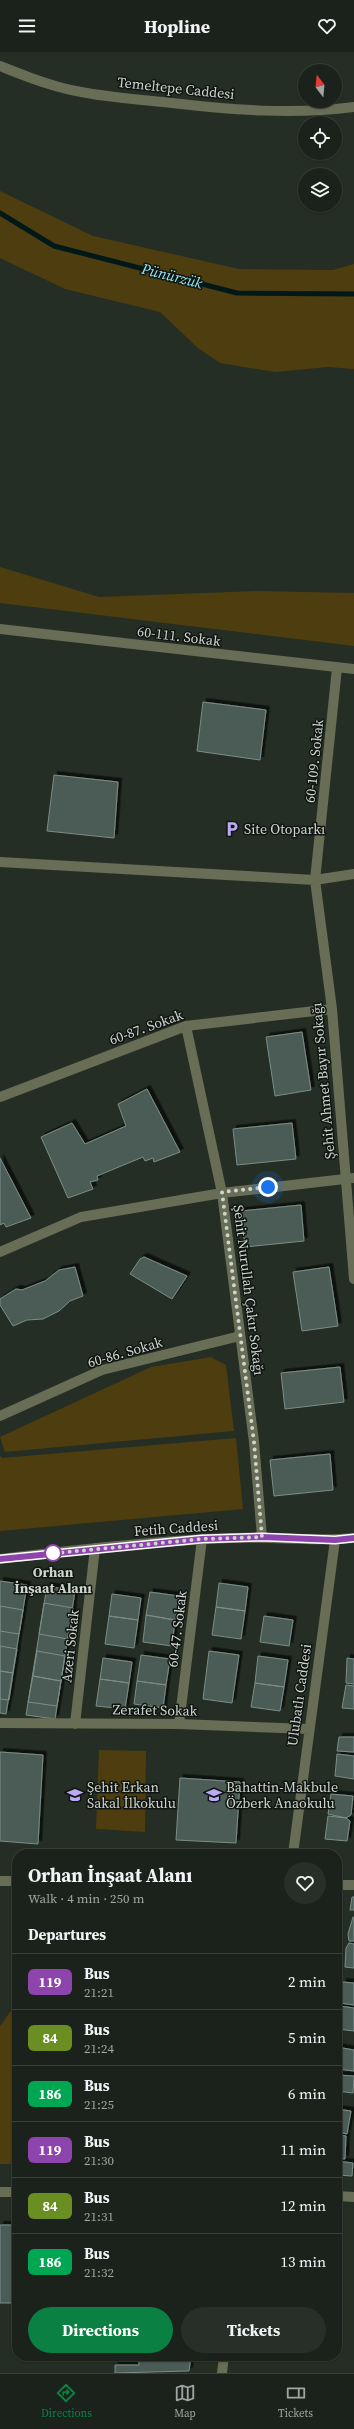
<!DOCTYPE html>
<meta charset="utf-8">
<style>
:root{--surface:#1b221b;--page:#282f28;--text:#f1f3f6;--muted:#a0a4a3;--line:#393f3a;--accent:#0b8043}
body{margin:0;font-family:"Source Serif 4",serif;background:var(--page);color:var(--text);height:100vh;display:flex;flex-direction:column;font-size:15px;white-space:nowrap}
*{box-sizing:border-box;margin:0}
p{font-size:13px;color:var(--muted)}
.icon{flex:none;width:22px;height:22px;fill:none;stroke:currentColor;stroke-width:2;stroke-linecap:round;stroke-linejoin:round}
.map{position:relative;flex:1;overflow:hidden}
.panel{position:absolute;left:12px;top:1797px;width:330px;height:512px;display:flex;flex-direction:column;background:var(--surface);border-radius:16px;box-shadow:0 1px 3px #0004,0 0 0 1px var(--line)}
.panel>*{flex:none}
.badge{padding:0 8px;border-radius:6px;font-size:14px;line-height:26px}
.needle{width:26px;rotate:344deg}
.tools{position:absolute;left:298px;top:12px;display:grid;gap:8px}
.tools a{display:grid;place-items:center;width:44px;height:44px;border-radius:50%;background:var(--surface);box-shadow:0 1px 3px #0004,0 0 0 1px var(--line);font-size:20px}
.you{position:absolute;width:20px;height:20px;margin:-10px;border:3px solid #fff;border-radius:50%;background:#1a73e8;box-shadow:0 0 0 6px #1a73e833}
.map>.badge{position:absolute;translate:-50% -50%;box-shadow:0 0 0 2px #fff}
h2{padding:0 16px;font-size:15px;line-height:36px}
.round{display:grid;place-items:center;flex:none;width:42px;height:42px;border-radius:21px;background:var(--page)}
.overview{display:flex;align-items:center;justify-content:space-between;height:68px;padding:0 16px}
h1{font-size:19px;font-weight:700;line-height:30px}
.primary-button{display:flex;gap:8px;margin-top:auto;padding:8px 16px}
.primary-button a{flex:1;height:46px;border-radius:24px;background:var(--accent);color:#fff;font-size:16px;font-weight:700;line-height:46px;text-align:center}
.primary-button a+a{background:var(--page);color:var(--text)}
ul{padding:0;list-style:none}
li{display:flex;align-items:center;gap:12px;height:56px;padding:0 16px;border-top:1px solid var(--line)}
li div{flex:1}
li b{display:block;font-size:15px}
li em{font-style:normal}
li .badge{min-width:44px;font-weight:700;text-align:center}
header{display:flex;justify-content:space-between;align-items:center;height:52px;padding:0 16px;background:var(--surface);font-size:18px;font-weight:700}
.menu{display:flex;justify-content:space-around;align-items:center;height:56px;border-top:1px solid var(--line);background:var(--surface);font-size:11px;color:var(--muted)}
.menu a{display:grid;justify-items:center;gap:2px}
.menu .current{color:var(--accent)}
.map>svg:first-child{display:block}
</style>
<header><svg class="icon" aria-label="menu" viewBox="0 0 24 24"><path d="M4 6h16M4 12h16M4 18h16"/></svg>Hopline<svg class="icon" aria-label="heart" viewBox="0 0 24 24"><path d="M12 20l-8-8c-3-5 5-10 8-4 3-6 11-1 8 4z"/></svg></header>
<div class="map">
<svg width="354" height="2321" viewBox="0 0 354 2321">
<defs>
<filter id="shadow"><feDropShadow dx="3.5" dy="-3.5" stdDeviation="0" flood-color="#0009"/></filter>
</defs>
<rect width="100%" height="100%" fill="#242e24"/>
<path fill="#4e3d0f" d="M0 139 93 184 239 217 333 218 354 212V317L328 315 275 320 220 311 198 296 160 260 65 237 0 206Z
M0 515 99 545 256 539 354 541V594L0 551Z
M211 1305 226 1313 234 1379 5 1400 0 1385 151 1315Z
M236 1386 243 1457 0 1479V1404L2 1406Z
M99 1698 146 1699 145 1780 96 1777Z
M17 1950V2112H0V1974Z"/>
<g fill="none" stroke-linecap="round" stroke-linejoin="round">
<path stroke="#01181b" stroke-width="5" d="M0 161 54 194 237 241 354 242"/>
</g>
<path fill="#4b5c57" stroke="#7b8d88" filter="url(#shadow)" d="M203 650 266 658 260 708 197 699Z
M54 723 118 730 114 786 47 779Z
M302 980 311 1038 275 1044 266 985Z
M147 1037 180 1100 154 1110 153 1106 145 1109 143 1105 97 1124 98 1128 90 1130 93 1137 68 1146 41 1085 72 1071 85 1092 126 1074 118 1052Z
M292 1071 296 1107 237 1113 233 1077Z
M0 1106 31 1166 6 1175 4 1171 0 1173Z
M301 1153 304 1189 245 1195 241 1159Z
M144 1205 187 1224 172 1247 130 1222 140 1207Z
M75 1215 83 1244 70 1249 59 1259 43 1267 27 1268 13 1274 0 1253V1247L16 1237 22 1238 45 1229 59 1218Z
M329 1215 338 1274 302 1279 293 1220Z
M340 1315 344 1350 285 1357 281 1321Z
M330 1402 333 1438 274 1444 270 1408Z
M0 1529 27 1533 6 1662 0 1661Z
M219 1531 248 1535 245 1559 216 1555Z
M47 1534 75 1539 55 1667 26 1663Z
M150 1540 179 1544 175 1568 146 1563Z
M112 1542 141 1546 138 1568 109 1564Z
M44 1551 73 1556 68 1587 39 1582Z
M0 1554 23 1558 19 1582 0 1579Z
M216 1555 245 1559 241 1587 212 1583Z
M146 1563 175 1568 172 1594 143 1590Z
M109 1564 138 1568 134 1596 105 1592Z
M264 1564 293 1568 289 1594 260 1590Z
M0 1594 17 1597 13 1621 0 1619Z
M37 1599 65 1604 61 1629 33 1624Z
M209 1599 239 1603 232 1651 203 1647Z
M141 1603 170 1607 166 1633 137 1629Z
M258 1604 288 1608 284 1635 255 1631Z
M103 1606 132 1610 129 1631 100 1627Z
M347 1606 354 1607V1632L346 1631Z
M0 1619 13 1621 9 1648 0 1647Z
M33 1624 61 1629 57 1654 28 1650Z
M100 1627 129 1631 125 1657 96 1654Z
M137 1629 166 1633 163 1656 134 1652Z
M255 1631 284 1635 280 1659 251 1655Z
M346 1633 354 1634V1657L342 1656Z
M339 1685H354V1700L337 1699Z
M0 1700 43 1703 38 1792 0 1789Z
M337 1702 354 1704V1727L335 1724Z
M180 1726 240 1730 236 1791 176 1788Z
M331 1742 353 1744 351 1763 346 1766 350 1769 347 1789 325 1787 328 1764 346 1766 328 1762Z
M352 1845H354V1858H350Z
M353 1865H354V1889H349L348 1882Z
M349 1891 354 1892V1916L345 1915 346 1896Z
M343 1930 354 1931V1953L340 1951 339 1944Z
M340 1954 354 1956V1979L337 1977Z
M337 1995 354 1998V2019L337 2017Z
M337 2023 354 2024 353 2041 337 2039Z
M337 2057 351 2059 347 2082 337 2080Z
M337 2083 346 2084 345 2107 337 2106Z
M337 2109 353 2111 352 2124 337 2123Z
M0 2173H17V2251H0Z
M139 2304H191L189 2319 115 2321V2313H139Z"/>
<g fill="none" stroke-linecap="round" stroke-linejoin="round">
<path stroke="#686d55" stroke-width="10" d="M0 14C28 25 57 37 87 41 115 46 144 48 172 51 232 58 294 63 354 55
M0 577 354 617
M337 616 315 828 332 957 354 1227
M0 810 315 828 354 822
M186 974 222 1141 254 1390 262 1485
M0 1045 186 974 332 957
M0 1200 81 1165 222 1141 354 1126
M0 1364 102 1318 240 1284
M0 1507C76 1498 153 1489 230 1486 271 1484 313 1490 354 1486
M0 1671 179 1672 309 1677
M75 1672 95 1496
M179 1672 202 1487
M293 1802 335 1488
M0 1829H17
M337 1833H354
M0 2140H17
M337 2144 354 2145
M222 2321 224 2304"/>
</g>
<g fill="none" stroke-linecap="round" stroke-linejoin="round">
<defs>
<path id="line" d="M0 1507 202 1487 262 1485 335 1488 354 1486"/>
</defs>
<use href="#line" stroke="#fff" stroke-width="9"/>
<use href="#line" stroke="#8e44ad" stroke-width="6"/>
<path stroke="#ced5ce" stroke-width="4" stroke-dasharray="0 7.2" d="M53 1501 47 1502 202 1487 262 1485 254 1390 222 1140 268 1135"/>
</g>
<defs>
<symbol id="parking-bare" viewBox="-9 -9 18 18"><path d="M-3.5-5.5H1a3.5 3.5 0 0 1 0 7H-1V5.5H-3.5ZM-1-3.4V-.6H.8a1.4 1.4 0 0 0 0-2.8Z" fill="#bcaaf6" stroke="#101511" stroke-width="2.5" paint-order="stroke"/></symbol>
<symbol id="school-bare" viewBox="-9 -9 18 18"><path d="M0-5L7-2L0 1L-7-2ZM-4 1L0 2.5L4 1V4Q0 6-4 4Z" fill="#bcaaf6" stroke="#101511" stroke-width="2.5" paint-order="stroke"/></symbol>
</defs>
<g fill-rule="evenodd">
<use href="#parking-bare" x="221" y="766" width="22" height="22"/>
<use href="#school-bare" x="64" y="1732" width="22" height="22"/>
<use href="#school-bare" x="203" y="1732" width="22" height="22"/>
</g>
<circle fill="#fff" stroke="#8e44ad" stroke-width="2" cx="53" cy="1501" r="8"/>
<g text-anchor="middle" stroke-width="3" stroke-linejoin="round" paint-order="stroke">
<g font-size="14" fill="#ced5ce" stroke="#101511">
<text transform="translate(176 36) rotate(6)" y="5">Temeltepe Caddesi</text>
<text transform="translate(179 584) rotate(7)" y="5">60-111. Sokak</text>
<text transform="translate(314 709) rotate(-84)" y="5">60-109. Sokak</text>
<text transform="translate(146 975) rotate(-20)" y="5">60-87. Sokak</text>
<text transform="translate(323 1029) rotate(-95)" y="5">Şehit Ahmet Bayır Sokağı</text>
<text transform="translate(249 1238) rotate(83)" y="5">Şehit Nurullah Çakır Sokağı</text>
<text transform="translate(125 1300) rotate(-16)" y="5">60-86. Sokak</text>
<text transform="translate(176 1476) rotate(-4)" y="5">Fetih Caddesi</text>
<text transform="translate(177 1577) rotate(-83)" y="5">60-47. Sokak</text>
<text transform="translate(70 1594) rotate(-84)" y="5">Azeri Sokak</text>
<text transform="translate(299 1643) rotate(-82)" y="5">Ulubatlı Caddesi</text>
<text transform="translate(155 1658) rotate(1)" y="5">Zerafet Sokak</text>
</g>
<g font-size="14" fill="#ced5ce" stroke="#101511" text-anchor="start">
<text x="244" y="782">Site Otoparkı</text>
<text x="87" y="1740">Şehit Erkan<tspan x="87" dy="16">Sakal İlkokulu</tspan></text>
<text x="226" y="1740">Bahattin-Makbule<tspan x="226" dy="16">Özberk Anaokulu</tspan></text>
</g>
<g font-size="14" font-weight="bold" fill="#ced5ce" stroke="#101511">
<text x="53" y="1525">Orhan<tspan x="53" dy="16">İnşaat Alanı</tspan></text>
</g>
<g font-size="15" font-style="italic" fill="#95eef9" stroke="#101511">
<text transform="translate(172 224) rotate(14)" y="5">Pünürzük</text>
</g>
</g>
</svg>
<div class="tools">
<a><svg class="needle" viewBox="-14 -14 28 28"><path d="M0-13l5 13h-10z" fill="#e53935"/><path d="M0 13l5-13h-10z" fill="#a0a4a3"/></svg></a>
<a><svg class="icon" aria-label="locate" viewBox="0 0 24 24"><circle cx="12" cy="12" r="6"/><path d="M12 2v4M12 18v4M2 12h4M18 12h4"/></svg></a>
<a><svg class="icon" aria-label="layers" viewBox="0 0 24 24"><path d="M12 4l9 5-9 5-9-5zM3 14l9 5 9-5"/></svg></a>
</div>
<div class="you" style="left:268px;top:1135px"></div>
<section class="panel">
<div class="overview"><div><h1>Orhan İnşaat Alanı</h1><p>Walk · 4 min · 250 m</p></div><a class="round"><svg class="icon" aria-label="heart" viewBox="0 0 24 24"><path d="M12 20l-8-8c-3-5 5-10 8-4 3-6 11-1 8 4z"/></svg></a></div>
<h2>Departures</h2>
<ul>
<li><span class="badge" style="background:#8e44ad;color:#fff">119</span><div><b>Bus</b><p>21:21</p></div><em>2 min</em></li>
<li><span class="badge" style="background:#6b8e23;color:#fff">84</span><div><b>Bus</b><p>21:24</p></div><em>5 min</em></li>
<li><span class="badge" style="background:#00a651;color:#fff">186</span><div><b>Bus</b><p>21:25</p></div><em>6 min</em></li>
<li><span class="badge" style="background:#8e44ad;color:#fff">119</span><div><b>Bus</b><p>21:30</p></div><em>11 min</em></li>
<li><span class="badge" style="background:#6b8e23;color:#fff">84</span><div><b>Bus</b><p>21:31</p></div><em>12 min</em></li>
<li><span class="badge" style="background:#00a651;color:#fff">186</span><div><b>Bus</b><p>21:32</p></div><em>13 min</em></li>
</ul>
<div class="primary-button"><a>Directions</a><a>Tickets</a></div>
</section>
</div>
<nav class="menu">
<a class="current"><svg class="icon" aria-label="directions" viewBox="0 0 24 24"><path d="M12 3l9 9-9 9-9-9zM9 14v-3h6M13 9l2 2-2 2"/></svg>Directions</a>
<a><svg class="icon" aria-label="map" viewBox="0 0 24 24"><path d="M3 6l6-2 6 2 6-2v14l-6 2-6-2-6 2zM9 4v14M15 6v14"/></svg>Map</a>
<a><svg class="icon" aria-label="tickets" viewBox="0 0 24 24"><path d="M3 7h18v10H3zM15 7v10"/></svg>Tickets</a>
</nav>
